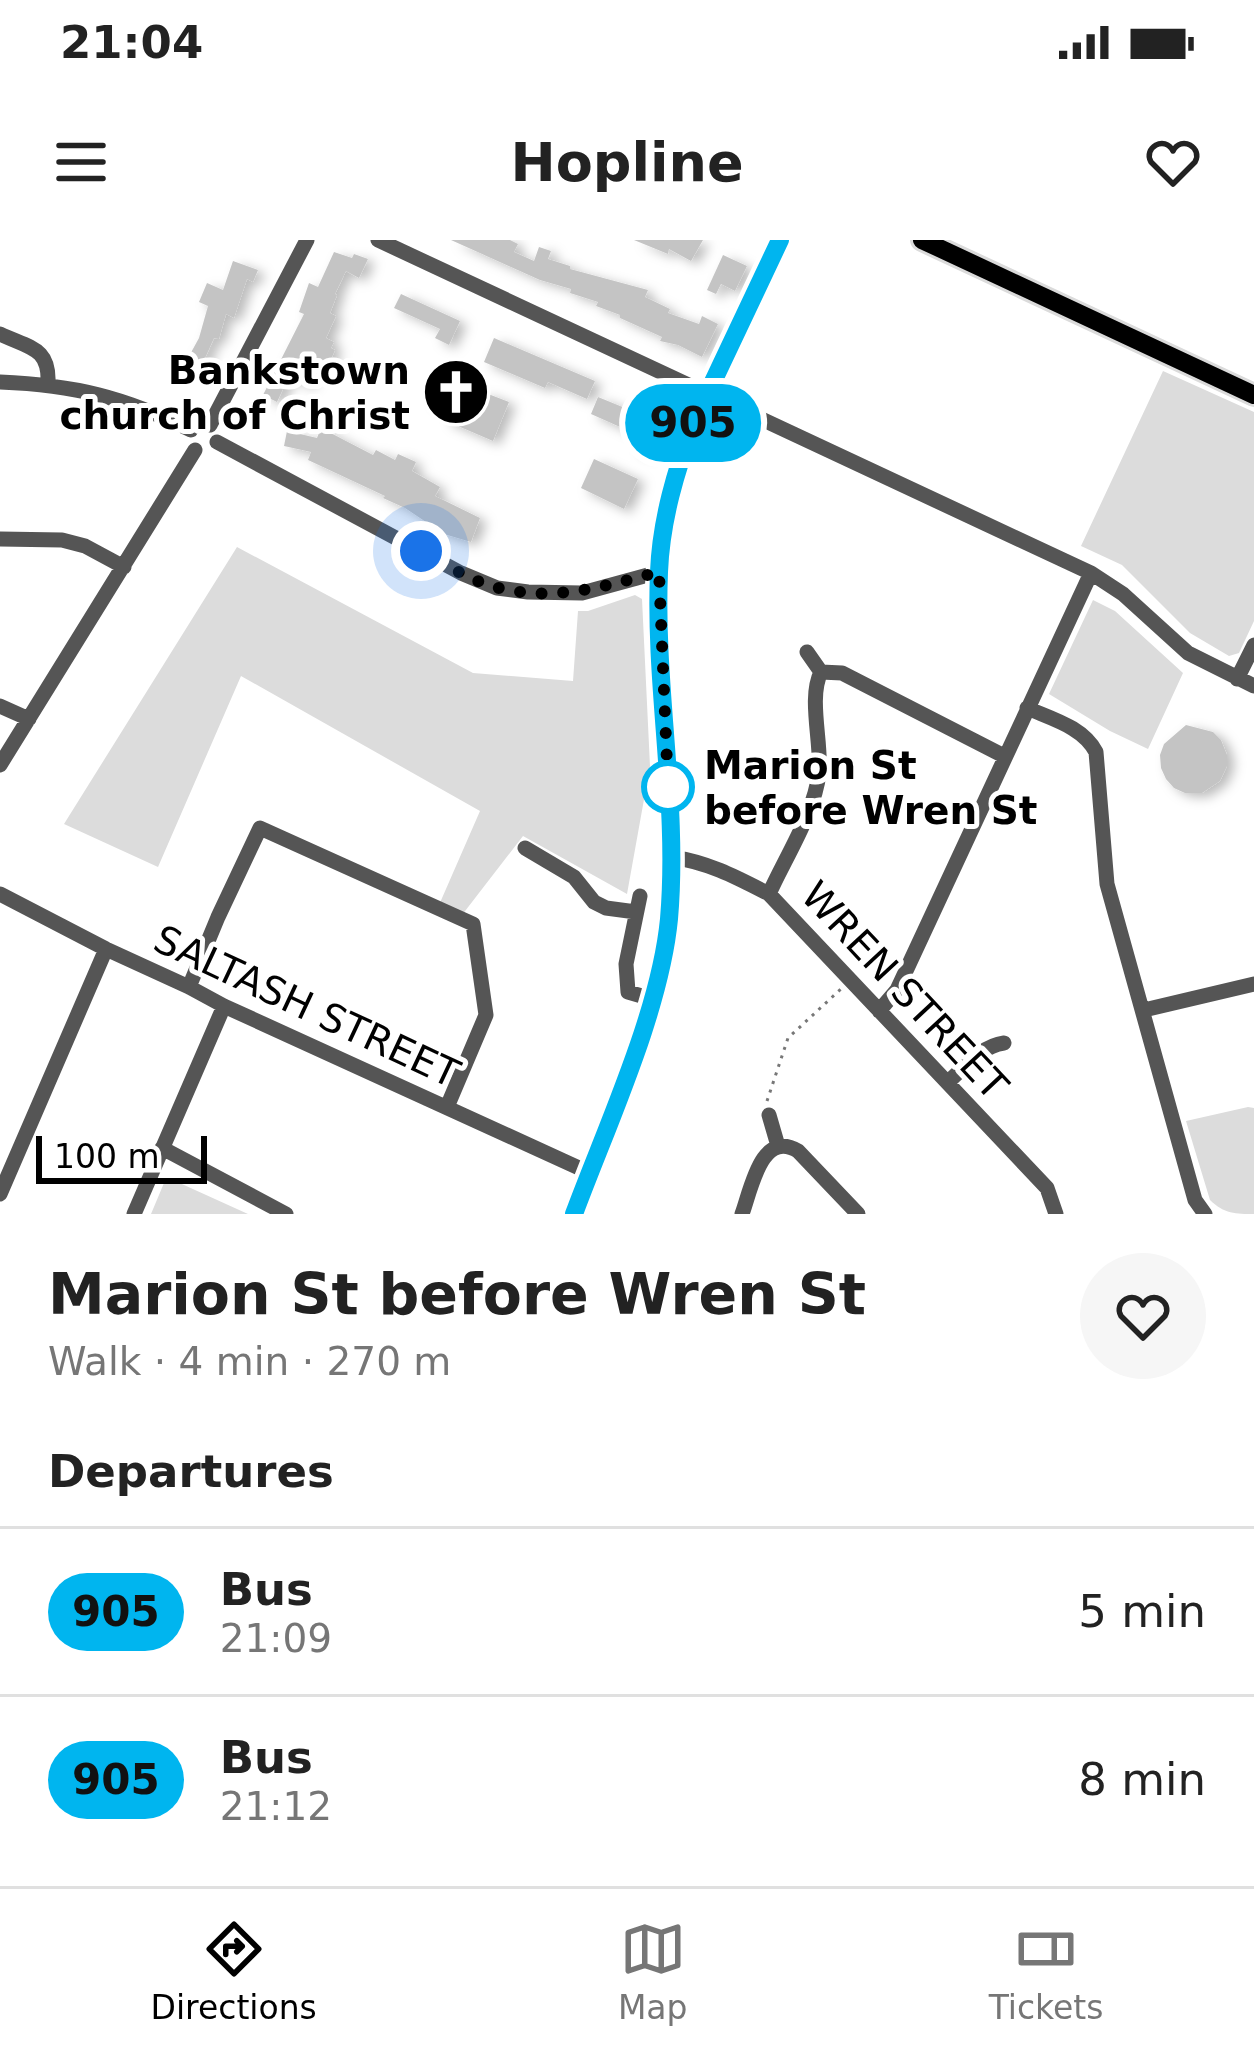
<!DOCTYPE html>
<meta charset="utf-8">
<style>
:root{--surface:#fff;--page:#f6f6f6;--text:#222;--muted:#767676;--line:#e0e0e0;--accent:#000}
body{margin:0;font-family:"DejaVu Sans",sans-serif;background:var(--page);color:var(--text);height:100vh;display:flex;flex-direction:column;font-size:45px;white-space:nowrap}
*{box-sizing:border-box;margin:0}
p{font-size:39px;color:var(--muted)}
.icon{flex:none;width:66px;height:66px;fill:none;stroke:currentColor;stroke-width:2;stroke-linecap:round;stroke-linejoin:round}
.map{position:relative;height:974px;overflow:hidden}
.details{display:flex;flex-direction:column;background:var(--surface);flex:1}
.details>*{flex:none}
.badge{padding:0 24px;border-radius:39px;font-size:42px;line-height:78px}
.scale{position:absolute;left:36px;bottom:30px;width:171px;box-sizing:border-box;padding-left:12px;border:6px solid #000;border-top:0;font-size:33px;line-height:42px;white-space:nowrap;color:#000;-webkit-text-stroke:9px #fff;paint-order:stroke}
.you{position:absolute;width:60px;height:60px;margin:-30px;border:9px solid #fff;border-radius:50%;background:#1a73e8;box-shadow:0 0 0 18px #1a73e833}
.map>.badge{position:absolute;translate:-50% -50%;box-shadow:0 0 0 6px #fff}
h2{padding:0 48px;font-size:45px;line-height:108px}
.round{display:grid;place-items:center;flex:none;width:126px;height:126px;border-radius:63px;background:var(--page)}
.overview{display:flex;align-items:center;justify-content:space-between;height:204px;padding:0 48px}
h1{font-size:57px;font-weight:700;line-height:90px}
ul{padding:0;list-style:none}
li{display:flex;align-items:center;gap:36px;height:168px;padding:0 48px;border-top:3px solid var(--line)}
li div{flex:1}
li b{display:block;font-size:45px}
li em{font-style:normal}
li .badge{min-width:132px;font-weight:700;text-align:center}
.status{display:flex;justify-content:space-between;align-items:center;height:84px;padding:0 60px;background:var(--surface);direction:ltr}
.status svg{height:33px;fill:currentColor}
header{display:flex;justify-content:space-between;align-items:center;height:156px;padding:0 48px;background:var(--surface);font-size:54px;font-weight:700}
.tab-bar{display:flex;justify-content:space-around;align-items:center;height:168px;border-top:3px solid var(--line);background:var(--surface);font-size:33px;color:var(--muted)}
.tab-bar a{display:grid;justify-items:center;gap:6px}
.tab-bar .active{color:var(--accent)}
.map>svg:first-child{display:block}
</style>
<div class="status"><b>21:04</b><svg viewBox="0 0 49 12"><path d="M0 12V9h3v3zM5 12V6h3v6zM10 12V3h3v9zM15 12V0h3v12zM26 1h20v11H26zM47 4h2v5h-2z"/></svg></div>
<header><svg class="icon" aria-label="menu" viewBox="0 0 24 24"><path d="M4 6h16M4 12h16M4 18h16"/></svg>Hopline<svg class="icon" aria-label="heart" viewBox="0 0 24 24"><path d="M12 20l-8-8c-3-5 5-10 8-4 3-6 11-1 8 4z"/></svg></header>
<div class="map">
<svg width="1254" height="974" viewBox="0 0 1254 974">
<defs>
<filter id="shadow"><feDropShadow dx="7" dy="4" stdDeviation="6" flood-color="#0004"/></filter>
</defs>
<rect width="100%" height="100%" fill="#fff"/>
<path fill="#dcdcdc" d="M1163 131 1254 172V381L1239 413 1229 416 1190 393 1122 325 1081 306Z
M237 307 473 433 573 441 578 371H588L635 355 642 359 650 526 627 654 523 596 462 675 439 665 480 571 241 436 158 627 64 584Z
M1093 360 1115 371 1183 433 1148 509 1110 491 1049 454Z
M1248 867 1254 868V974C1236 974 1224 974 1210 960L1186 881Z
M173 939V940L248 974H151L164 943Z"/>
<path fill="#c4c4c4" filter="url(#shadow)" d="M451 0H510L518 4 514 12 534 21 539 7 551 11 548 19 570 26V29L648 50 645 57 670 69 668 73 699 84 702 76 718 84 702 117 678 105 660 101 662 97 620 78V75L596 66 598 62 570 53 571 49 540 40Z
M634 0H703L691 21 669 9 668 14Z
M334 12 352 18 354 14 368 19 359 38 346 31 335 54 337 55 330 73 336 76 326 98 334 102 331 108 335 110 329 124 320 120 307 145 289 136 277 162 263 155 304 74 299 72 309 43 318 47Z
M723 15 747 26 735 51 721 44 716 54 707 50Z
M233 21 258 30 253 42 247 39 234 78 226 74 219 99 214 98 202 125 188 118 199 98 208 66 199 62 207 43 223 50Z
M401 54 460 81 449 105 435 98 440 89 394 68Z
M494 98 595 141 587 159 548 142 545 148 484 122Z
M438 139 453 146 452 149 480 160 483 152 509 162 493 201 444 180 447 170 428 161Z
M598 157 659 182 647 214 633 209 638 195 591 174Z
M321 188 373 215 376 210 395 220 398 214 416 222 412 231 440 247 435 256 480 278 471 302 444 294 405 268 383 258 385 256 308 220 311 212 284 206 287 191 317 198Z
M594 219 638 239 624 269 581 248Z
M1186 485 1213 492 1221 500 1227 515V526L1220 541 1202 553H1185L1174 548 1166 539 1161 528 1160 515 1164 504Z"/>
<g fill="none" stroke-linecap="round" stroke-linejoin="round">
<defs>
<path id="major" d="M922 0 1254 155
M574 974C612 871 666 763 671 651 675 545 654 438 659 332 661 280 676 230 694 181L780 0"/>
</defs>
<use href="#major" stroke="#dbdbdb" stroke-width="24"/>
<path stroke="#777" stroke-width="3" stroke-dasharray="3 6" stroke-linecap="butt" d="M767 861 788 798 842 748"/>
<path stroke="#555" stroke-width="15" d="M378 0 1091 333 1123 354 1188 413 1254 446
M0 94C29 108 50 107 48 144
M0 142C75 145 123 157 191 190
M210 185 307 0
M217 202 461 333 497 348 528 352 582 353 659 332
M0 299 62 300 85 306 124 327
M807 412 821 432
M1237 439 1254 405
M0 466 29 479
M1027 468C1052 479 1083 487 1096 512L1107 644 1195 960 1205 974
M0 525 195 210
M525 608 574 637 594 662 606 668 636 672
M671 617C708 622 736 637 769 654L1047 948 1056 974
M0 654 106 709 189 747 224 766 590 933
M769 654C785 618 815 572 819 533 822 503 808 458 821 432L842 433 1004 516
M640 656 626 724 628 752 652 759
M189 747 218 677 260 588 473 684 486 775 447 867
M1144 770 1254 744
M879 771 897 750 1091 333
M948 842C964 828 981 806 1004 803
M769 875 778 906
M162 908 286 974
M0 954 106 709
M134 974 224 766
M742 974C751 950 761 889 798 911L858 974"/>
<use href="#major" stroke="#000" stroke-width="18"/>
</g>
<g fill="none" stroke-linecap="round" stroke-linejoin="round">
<defs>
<path id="line" d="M574 974C607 885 660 772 669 679 679 563 654 447 659 332 661 280 676 230 694 182L780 0"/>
</defs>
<use href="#line" stroke="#fff" stroke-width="27"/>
<use href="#line" stroke="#00b5ef" stroke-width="18"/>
<path stroke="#000" stroke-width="12" stroke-dasharray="0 21.6" d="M421 311C446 324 472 342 499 348 557 362 604 346 659 332L668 547"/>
</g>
<defs>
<symbol id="church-disc" viewBox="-11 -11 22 22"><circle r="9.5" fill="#000" stroke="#fff"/><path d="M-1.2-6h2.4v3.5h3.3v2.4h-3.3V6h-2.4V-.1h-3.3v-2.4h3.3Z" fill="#fff"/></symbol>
</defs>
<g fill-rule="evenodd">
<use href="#church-disc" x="418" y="114" width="76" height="76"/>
</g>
<circle fill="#fff" stroke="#00b5ef" stroke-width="6" cx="668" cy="547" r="24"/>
<g text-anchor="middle" stroke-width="10" stroke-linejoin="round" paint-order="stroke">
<g font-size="39" font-weight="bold" fill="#000" stroke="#fff" text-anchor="end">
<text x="410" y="144">Bankstown<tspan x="410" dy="45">church of Christ</tspan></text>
</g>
<g font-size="39" font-weight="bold" fill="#000" stroke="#fff" text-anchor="start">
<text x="704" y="539">Marion St<tspan x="704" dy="45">before Wren St</tspan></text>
</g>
<g font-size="39" fill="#000" stroke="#fff">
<text transform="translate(905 750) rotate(47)" y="14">WREN STREET</text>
<text transform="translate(307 766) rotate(25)" y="14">SALTASH STREET</text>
</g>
</g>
</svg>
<div class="scale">100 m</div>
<div class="you" style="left:421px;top:311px"></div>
<b class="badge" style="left:693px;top:183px;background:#00b5ef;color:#111">905</b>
</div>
<section class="details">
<div class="overview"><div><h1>Marion St before Wren St</h1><p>Walk · 4 min · 270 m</p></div><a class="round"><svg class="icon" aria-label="heart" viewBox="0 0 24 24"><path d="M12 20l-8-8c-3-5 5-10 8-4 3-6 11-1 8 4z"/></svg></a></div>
<h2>Departures</h2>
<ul>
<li><span class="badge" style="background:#00b5ef;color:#111">905</span><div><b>Bus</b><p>21:09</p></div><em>5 min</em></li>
<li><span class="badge" style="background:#00b5ef;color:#111">905</span><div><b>Bus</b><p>21:12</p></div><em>8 min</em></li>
</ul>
</section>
<nav class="tab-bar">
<a class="active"><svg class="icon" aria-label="directions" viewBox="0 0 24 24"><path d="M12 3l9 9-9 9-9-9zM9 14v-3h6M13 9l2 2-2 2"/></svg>Directions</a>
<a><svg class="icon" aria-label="map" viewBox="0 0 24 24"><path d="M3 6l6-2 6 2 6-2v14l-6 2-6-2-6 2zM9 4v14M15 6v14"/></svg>Map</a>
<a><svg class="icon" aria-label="tickets" viewBox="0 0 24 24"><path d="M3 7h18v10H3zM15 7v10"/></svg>Tickets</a>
</nav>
